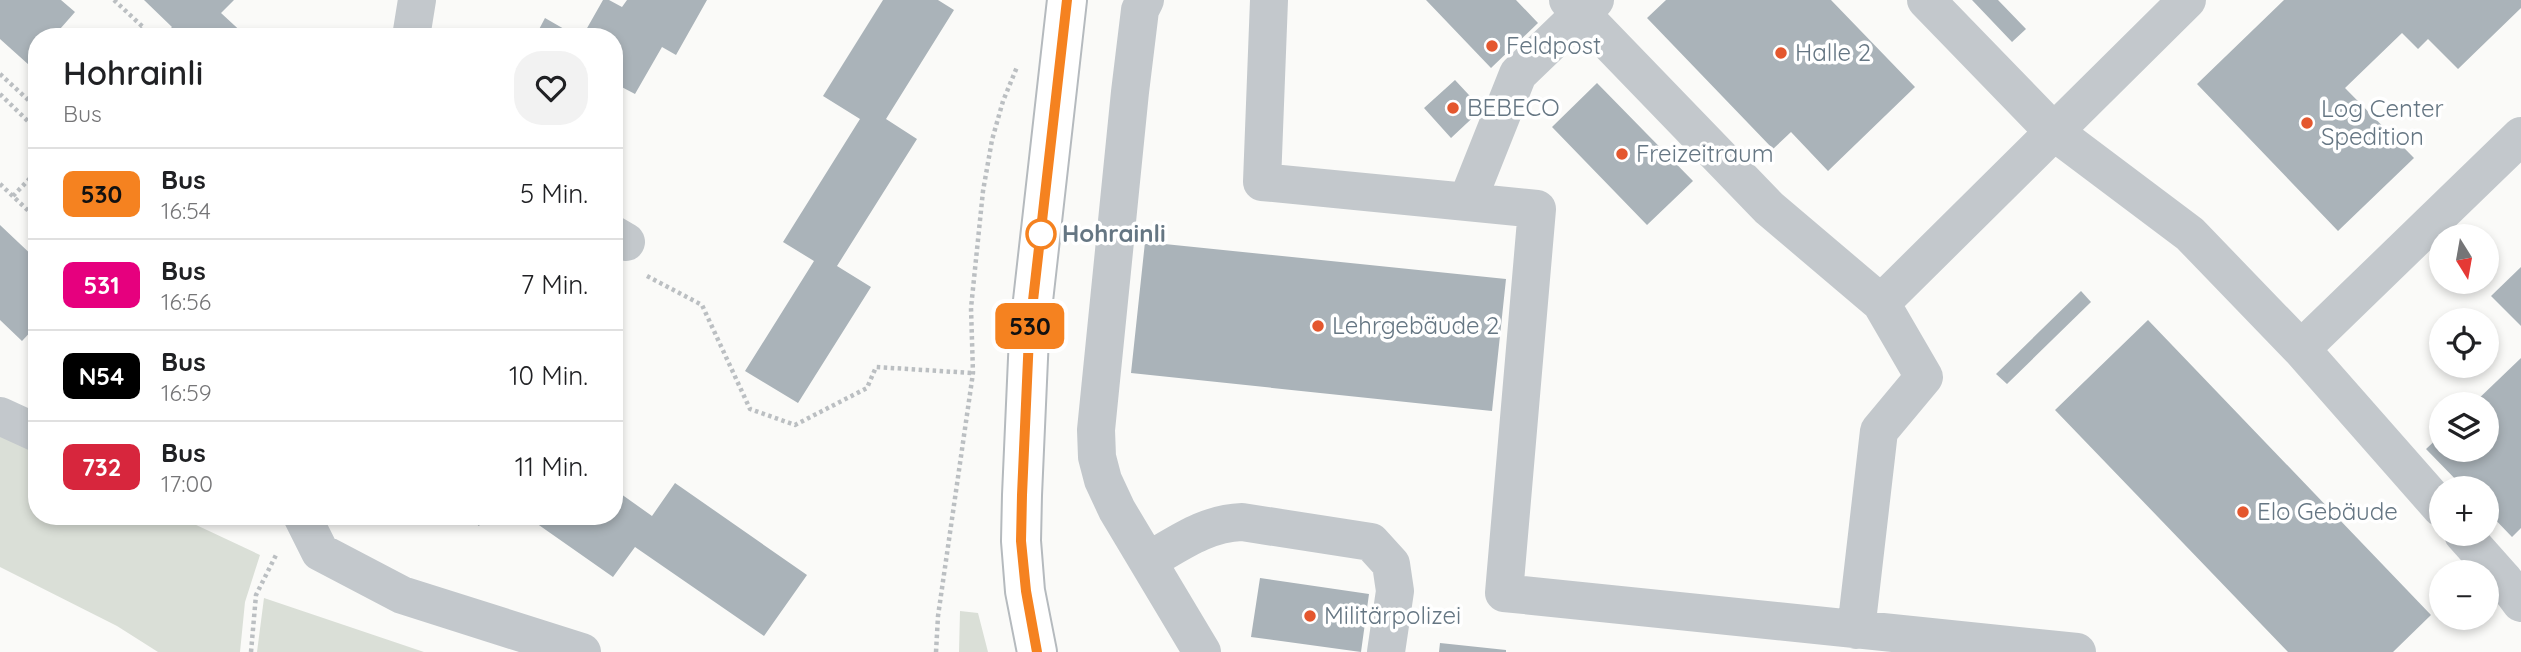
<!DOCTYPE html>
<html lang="de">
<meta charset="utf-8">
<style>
:root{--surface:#fff;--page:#f2f2f2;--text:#202124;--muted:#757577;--line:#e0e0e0}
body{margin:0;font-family:Quicksand,sans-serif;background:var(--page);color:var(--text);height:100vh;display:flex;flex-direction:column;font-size:26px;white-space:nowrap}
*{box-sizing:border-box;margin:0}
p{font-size:23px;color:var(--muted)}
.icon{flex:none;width:38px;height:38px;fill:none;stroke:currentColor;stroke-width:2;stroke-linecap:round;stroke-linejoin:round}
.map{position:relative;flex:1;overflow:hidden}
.panel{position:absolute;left:28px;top:28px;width:595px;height:497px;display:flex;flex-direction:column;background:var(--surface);border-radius:28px;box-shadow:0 4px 10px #0003}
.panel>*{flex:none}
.badge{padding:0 14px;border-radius:10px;font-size:24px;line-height:46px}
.needle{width:46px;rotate:169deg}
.controls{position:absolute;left:2429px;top:224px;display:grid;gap:14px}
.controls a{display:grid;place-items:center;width:70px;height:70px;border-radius:50%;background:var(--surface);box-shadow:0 4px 10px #0003;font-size:35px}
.map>.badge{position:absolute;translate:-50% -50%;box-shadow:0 0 0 4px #fff}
.round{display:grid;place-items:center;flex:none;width:74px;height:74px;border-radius:28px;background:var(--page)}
.summary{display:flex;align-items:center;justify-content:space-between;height:119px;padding:0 35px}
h1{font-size:33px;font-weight:600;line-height:52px}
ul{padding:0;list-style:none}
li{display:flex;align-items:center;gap:21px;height:91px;padding:0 35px;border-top:2px solid var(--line)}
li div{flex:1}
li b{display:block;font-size:26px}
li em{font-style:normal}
li .badge{min-width:77px;font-weight:700;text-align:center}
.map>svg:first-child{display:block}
</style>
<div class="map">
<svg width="2521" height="652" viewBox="0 0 2521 652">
<rect width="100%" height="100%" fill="#fafaf8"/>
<path fill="#dadfd7" d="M0 433 37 450V516H177L260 555 245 602 240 652H158L117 626 0 567Z
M264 598 424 652H257Z
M960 611 978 613 988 652H959Z"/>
<path fill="#aab3b9" d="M0 0H61L75 12 53 37H37V56L29 65 0 39Z
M144 0H234L221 13 247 37H162L172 27Z
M603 0H609L622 7 627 0H707L676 55 662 47 635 94 614 83V37H582Z
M883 0H938L954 10 886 119 917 139 837 266 871 287 798 403 745 371 814 261 783 242 860 119 823 96Z
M1426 0H1516L1538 23 1491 68Z
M1666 0H1831L1915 87 1828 171 1791 132 1773 149 1647 18Z
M1972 0H1998L2026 29 2012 42Z
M2284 0H2521V8L2458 69 2428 39 2418 49 2402 33 2345 88 2414 158 2338 231 2197 84Z
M545 18 578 37H535Z
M1455 80 1482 109 1451 138 1424 108Z
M1597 83 1693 181 1647 225 1552 127Z
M0 225 37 260V325L22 341 0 320Z
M1145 242 1506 279 1492 411 1131 373Z
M2521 267V326L2491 296Z
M2081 291 2091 302 2007 384 1996 374Z
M2148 320 2431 615 2393 652H2288L2055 410Z
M2521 358V528L2512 537 2487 511V488H2464L2426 449 2441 435V450H2487V404H2473Z
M675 483 807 575 764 636 635 547 613 577 526 516H614V489L652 516Z
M465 516H485L479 526Z
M1260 578 1369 594 1361 652 1251 637Z
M1440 643 1506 650V652H1439Z"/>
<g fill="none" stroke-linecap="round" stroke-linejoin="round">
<defs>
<path id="major" d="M1037 652 1025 591 1021 541 1022 495 1029 336 1067 0"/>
</defs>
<use href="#major" stroke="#b5babe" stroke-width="42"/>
<path stroke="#bbbfc2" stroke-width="4.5" stroke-dasharray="3.5 3.5" stroke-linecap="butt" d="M114 0 144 28 135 37
M0 74 37 108
M0 94 37 130
M0 184 37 219
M13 196 37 171
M647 276 702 305 750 409 795 425 867 388 876 367 972 373
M251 652 256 595 277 553
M936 652 938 616 973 373 971 308 983 191 992 140 1003 101 1017 67"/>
<path stroke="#c3c8cc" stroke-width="38" d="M1145 0 1140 10 1130 92 1096 430 1097 457 1103 480 1117 510 1202 652
M1269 0 1262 182 1467 202
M1568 0 1769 208 1881 303 1924 377 1879 431 1856 630
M1595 0 1518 74 1467 202 1537 209 1504 593 2077 652
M1926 0 2053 131 2190 234 2301 349 2441 508
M411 37 417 0
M614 235 626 242
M1881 303 2187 0
M2301 349 2521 136
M0 416 37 433
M302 516 320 552 402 595 582 652
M2463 534 2503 579 2521 603
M1148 561C1178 544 1206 523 1242 522L1371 542 1391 564 1395 591 1386 652"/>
<use href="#major" stroke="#fff" stroke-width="38"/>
</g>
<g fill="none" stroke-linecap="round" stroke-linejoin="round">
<defs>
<path id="line" d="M1037 652 1026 591 1021 541 1022 495 1029 336 1067 0"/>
</defs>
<use href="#line" stroke="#fff" stroke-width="16"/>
<use href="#line" stroke="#f58220" stroke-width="10"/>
</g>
<g fill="#e4572e" stroke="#fff" stroke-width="2.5">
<circle cx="1492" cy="46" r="7"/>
<circle cx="1781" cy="53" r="7"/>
<circle cx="1453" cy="108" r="7"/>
<circle cx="2307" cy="123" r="7"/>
<circle cx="1622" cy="154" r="7"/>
<circle cx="1318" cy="326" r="7"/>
<circle cx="2243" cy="512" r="7"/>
<circle cx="1310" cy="616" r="7"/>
</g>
<circle fill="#fff" stroke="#f58220" stroke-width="3.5" cx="1041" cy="234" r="14"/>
<g text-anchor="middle" stroke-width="7" stroke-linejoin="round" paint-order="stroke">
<g font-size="24" fill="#657683" stroke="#fff" text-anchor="start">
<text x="1506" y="54">Feldpost</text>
<text x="1795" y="61">Halle 2</text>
<text x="1467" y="116">BEBECO</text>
<text x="2321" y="117">Log Center<tspan x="2321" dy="28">Spedition</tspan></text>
<text x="1636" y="162">Freizeitraum</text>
<text x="1332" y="334">Lehrgebäude 2</text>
<text x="2257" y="520">Elo Gebäude</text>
<text x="1324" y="624">Militärpolizei</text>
</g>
<g font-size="24" font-weight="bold" fill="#657683" stroke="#fff" text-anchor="start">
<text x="1062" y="242">Hohrainli</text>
</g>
</g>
</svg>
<div class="controls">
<a><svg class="needle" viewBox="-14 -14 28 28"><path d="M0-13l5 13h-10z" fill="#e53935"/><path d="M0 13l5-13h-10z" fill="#757577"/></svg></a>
<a><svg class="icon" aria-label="locate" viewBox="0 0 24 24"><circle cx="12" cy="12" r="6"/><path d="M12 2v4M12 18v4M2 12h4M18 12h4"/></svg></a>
<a><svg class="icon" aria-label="layers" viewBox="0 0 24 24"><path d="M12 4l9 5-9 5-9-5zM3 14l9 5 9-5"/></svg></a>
<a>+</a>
<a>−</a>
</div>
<b class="badge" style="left:1030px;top:326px;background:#f58220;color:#111">530</b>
<section class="panel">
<div class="summary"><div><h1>Hohrainli</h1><p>Bus</p></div><a class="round"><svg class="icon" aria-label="heart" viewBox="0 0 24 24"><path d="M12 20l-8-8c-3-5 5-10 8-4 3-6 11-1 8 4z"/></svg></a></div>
<ul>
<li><span class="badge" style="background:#f58220;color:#111">530</span><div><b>Bus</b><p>16:54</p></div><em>5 Min.</em></li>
<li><span class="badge" style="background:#e6007e;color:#fff">531</span><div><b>Bus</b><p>16:56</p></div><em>7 Min.</em></li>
<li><span class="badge" style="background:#000;color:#fff">N54</span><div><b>Bus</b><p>16:59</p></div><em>10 Min.</em></li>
<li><span class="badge" style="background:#d7263d;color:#fff">732</span><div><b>Bus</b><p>17:00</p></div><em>11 Min.</em></li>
</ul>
</section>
</div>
